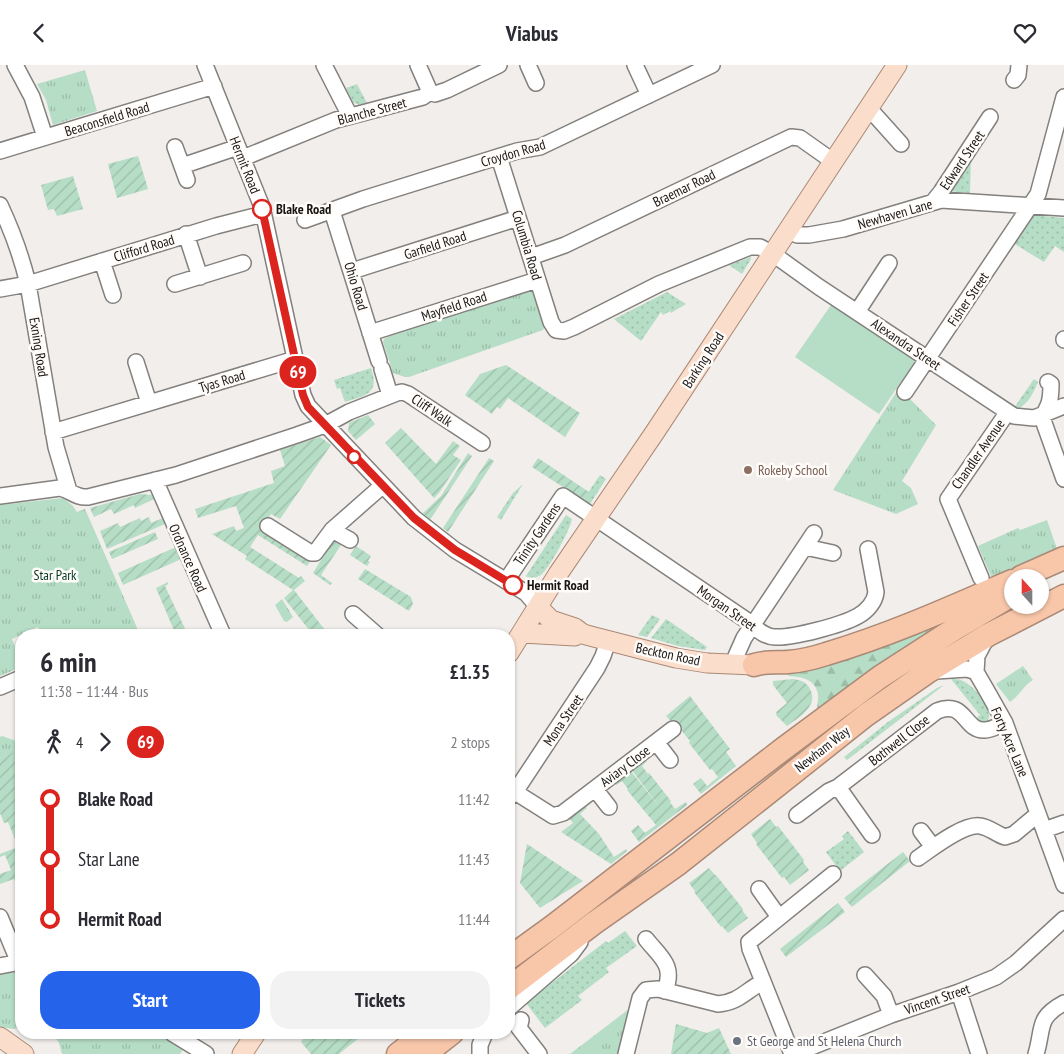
<!DOCTYPE html>
<meta charset="utf-8">
<style>
:root{--surface:#fff;--page:#f2f2f3;--text:#2b2b33;--muted:#7c7c81;--accent:#2563eb}
body{margin:0;font-family:"PT Sans Narrow",sans-serif;background:var(--page);color:var(--text);height:100vh;display:flex;flex-direction:column;font-size:19px;white-space:nowrap}
*{box-sizing:border-box;margin:0}
p{font-size:16px;color:var(--muted)}
.icon{flex:none;width:28px;height:28px;fill:none;stroke:currentColor;stroke-width:2;stroke-linecap:round;stroke-linejoin:round}
.map{position:relative;flex:1;overflow:hidden}
.sheet{position:absolute;left:15px;top:564px;width:500px;height:410px;display:flex;flex-direction:column;background:var(--surface);border-radius:20px;box-shadow:0 1px 4px #0004}
.sheet>*{flex:none}
.badge{padding:0 10px;border-radius:16px;font-size:18px;line-height:32px}
.needle{width:32px;rotate:339deg}
.fabs{position:absolute;left:1004px;top:504px;display:grid;gap:10px}
.fabs a{display:grid;place-items:center;width:45px;height:45px;border-radius:50%;background:var(--surface);box-shadow:0 1px 4px #0004;font-size:25px}
.map>.badge{position:absolute;translate:-50% -50%;box-shadow:0 0 0 2px #fff}
.legs{display:flex;align-items:center;gap:8px;height:55px;padding:0 25px;font-size:16px}
.legs p{margin-inline-start:auto}
.headline{display:flex;align-items:center;justify-content:space-between;height:85px;padding:0 25px}
h1{font-size:28px;font-weight:700;line-height:38px}
.action{display:flex;gap:10px;margin-top:auto;padding:10px 25px}
.action a{flex:1;height:58px;border-radius:20px;background:var(--accent);color:#fff;font-size:20px;font-weight:700;line-height:58px;text-align:center}
.action a+a{background:var(--page);color:var(--text)}
ul{padding:0 25px;list-style:none}
li{display:flex;align-items:center;gap:18px;height:60px;font-size:19px}
li i{display:grid;place-items:center;width:8px;height:100%;margin:0 6px;background:currentColor}
li i::after{content:'';width:12px;height:12px;margin:-6px;border:4px solid;border-radius:50%;background:var(--surface)}
li p{margin-inline-start:auto}
li:first-child i{background:linear-gradient(#0000 50%,currentColor 0)}
li:last-child i{background:linear-gradient(currentColor 50%,#0000 0)}
header{display:flex;justify-content:space-between;align-items:center;height:65px;padding:0 25px;background:var(--surface);font-size:22px;font-weight:700}
.map>svg:first-child{display:block}
</style>
<header><svg class="icon" aria-label="back" viewBox="0 0 24 24"><path d="M15 5l-7 7 7 7"/></svg>Viabus<svg class="icon" aria-label="heart" viewBox="0 0 24 24"><path d="M12 20l-8-8c-3-5 5-10 8-4 3-6 11-1 8 4z"/></svg></header>
<div class="map">
<svg width="1064" height="989" viewBox="0 0 1064 989">
<defs>
<pattern id="grass-dots" width="8" height="8" patternUnits="userSpaceOnUse" patternTransform="scale(1.25)"><rect width="8" height="8" fill="#b6ddc5"/><path d="M2 2h.1M6 6h.1" fill="none" stroke="#9cbda8" stroke-width="1.8" stroke-linecap="round"/></pattern>
<pattern id="forest-firs" width="22" height="20" patternUnits="userSpaceOnUse" patternTransform="scale(1.25)"><rect width="22" height="20" fill="#b6ddc5"/><path d="M5 1l3.5 6h-7zM16 11l3.5 6h-7z" fill="#9cbda8"/></pattern>
<pattern id="park-tufts" width="24" height="20" patternUnits="userSpaceOnUse" patternTransform="scale(1.25)"><rect width="24" height="20" fill="#b6ddc5"/><path d="M3 7l-1-3M5 7V3M7 7l1-3M15 17l-1-3M17 17v-4M19 17l1-3" fill="none" stroke="#9cbda8"/></pattern>
<pattern id="garden-furrows" width="10" height="10" patternUnits="userSpaceOnUse" patternTransform="scale(1.25)"><rect width="10" height="10" fill="#b6ddc5"/><path d="M-1 1l2-2M0 10L10 0M9 11l2-2" fill="none" stroke="#9cbda8"/></pattern>
</defs>
<rect width="100%" height="100%" fill="#f2eeeb"/>
<path fill="url(#grass-dots)" d="M357 19 367 38 359 40 353 37 346 23Z
M971 92 970 128 949 126Z
M1033 150 1064 153V187L1055 181 1044 197 1013 178Z
M751 192V194L742 209 729 200Z
M667 227 686 239 671 248 670 246 663 250 661 247 641 276 614 254Z
M371 303C380 329 366 330 345 337L340 323 337 324 334 315Z
M1034 314 1038 317C1034 327 1028 339 1018 344L1014 343Z
M600 410 606 414 590 439 583 435Z
M523 419 501 455 497 452 513 428Z
M566 450 572 454C570 465 550 502 541 510 538 512 533 513 530 514L526 511Z
M652 550 660 554 647 572 638 570Z
M666 554 707 582 705 585 678 581 651 573Z
M951 614C955 614 959 614 963 616 974 621 996 645 987 657L979 658 975 654 980 650Z
M944 620 847 695 844 692 888 657 937 623Z
M848 766 864 787 840 806 826 787 844 774 842 771Z
M625 866 637 881 606 903 609 907 578 931 582 935 545 963 526 938 606 876 608 878Z"/>
<path fill="url(#forest-firs)" d="M965 544C915 576 865 608 818 645 816 640 819 635 818 629 815 614 802 612 789 611L786 606Z"/>
<path fill="url(#park-tufts)" d="M85 5 97 46 53 60 46 35 37 19Z
M530 225 532 226 544 263 543 265 409 312H405L393 308 383 277 384 274 392 269Z
M897 326 910 334 936 360 902 416 911 423 918 439 896 449 833 425Z
M63 433 73 441 77 447 85 444 138 565 127 570H63L61 567 53 570H42L38 562 12 574 21 597V602L0 611V440Z
M1047 455 1057 484 1056 485 993 512 991 511 978 481 1018 463 1020 465Z
M282 534 293 552 287 557 284 556 275 540Z
M1023 601 1033 615C1023 621 1020 630 1010 637L996 619Z
M2 671 19 677 15 687 0 693V672Z
M21 906V962L14 964 0 962V910Z
M629 944 620 989H570Z
M52 968H159L183 985 180 989H62L59 978Z"/>
<path fill="url(#garden-furrows)" d="M138 91 148 124 117 133 108 99Z
M73 111 83 144 57 151 54 144 48 145 41 120Z
M506 300 580 348 565 372 508 333 500 344 497 342 492 349 465 330 480 309Z
M368 350 375 359 356 375 348 366 349 358Z
M401 363 436 399 453 376 460 381 453 390 461 395 439 428 434 433 385 378Z
M320 372 331 380 280 454 271 449 261 464 311 495 307 501 258 470 250 482 299 513 301 511 305 516 294 525 325 565 318 570H313L284 533 293 525 245 494 247 491 212 469 234 461 236 466 244 463 236 441 198 453 195 444 274 418 271 406 285 401 280 385Z
M468 388 472 391 430 455 423 448 441 431Z
M489 393 494 396 448 467 443 463Z
M538 393 589 427 583 435 532 402Z
M140 429 152 430 154 434 135 443 134 440 114 449 111 444 94 452 90 443Z
M149 452 151 458 163 453 165 459 107 484 100 466 118 458 120 462 140 453 141 456Z
M155 467 158 474 112 494 109 487Z
M337 469 345 474 321 510 332 518 330 520 313 508Z
M356 481 371 491 368 496 370 497 367 501 350 490Z
M176 482 181 493 179 495 123 520 118 508Z
M365 504 411 532 413 539 409 546 358 514Z
M168 517V519L165 521 188 570H176L156 523Z
M793 614C800 615 807 617 810 624 819 641 799 652 787 661L776 650 777 649 776 647 787 638 773 620V616Z
M690 631 730 684 726 687 736 701 701 729 693 719 701 713 707 721 718 712 712 704 710 705 689 678 690 676 673 655 671 656 666 651Z
M21 684V831L14 814 0 819V809L11 805 5 790 0 792V789L20 781 19 778 17 779 8 757 4 758 0 748V693Z
M645 693 647 696 642 701 648 709 649 708 671 736 670 737 675 744 686 737 687 740 639 777 631 766 638 760 645 768 656 760 627 725 628 724 622 716 616 720 614 717 630 705 661 744 631 704Z
M584 740 587 743 580 749 599 769 614 792 626 784 627 786 611 799 561 767 573 758 568 752Z
M770 754 776 762 778 761 804 795 803 797 809 805 790 820 784 812 782 813 756 779 757 778 751 769Z
M527 779 583 816 540 843 520 818Z
M903 787 910 796 852 842 844 833Z
M709 803 715 810H716L743 844 742 845 748 853 728 868 722 861 721 862 694 827 695 826 689 818Z
M838 838 845 847 786 892 780 884Z
M676 959 707 968 719 963 731 989H671Z
M307 968H363L364 969 339 989H311L301 977Z"/>
<path fill="#b6ddc5" d="M833 237 916 295 879 349 795 292Z"/>
<g fill="none" stroke-linecap="round" stroke-linejoin="round">
<defs>
<path id="minor" d="M15 0 32 32 45 72
M205 0 262 142 303 330 308 341 414 453 455 485 526 528 538 542
M324 0 350 51
M418 0 430 27
M528 0 536 18
M635 0 649 30
M1014 15 1018 10 1019 0
M430 27 435 29 447 25 499 0
M867 45 875 50 901 79
M175 82 187 115
M0 86 214 21
M499 92 551 257 556 265 564 266 574 262 659 219 750 182H760L773 189 819 222 1014 351 1034 353 1064 341
M243 93 336 55 423 32 430 27
M182 101 238 82
M933 137 941 127 990 52
M0 140C13 168 21 189 28 219L56 382 69 426
M332 146 379 296
M305 155 363 134 517 86 540 82 712 0
M788 165 797 170H809L843 164 941 135 1064 143
M186 169 200 212
M531 192 565 180 791 72 800 73 834 97
M102 196 113 230
M352 206 518 153
M175 219 243 198
M0 224 28 219 216 161 263 149
M857 247 889 198
M370 268 537 215
M1064 275V274
M136 297 149 338
M382 304 390 330
M1048 317 1051 319C1051 325 1051 332 1049 338 1047 345 1043 348 1043 355L1064 414
M905 327 1038 129 1064 32
M53 367 295 294
M155 415 223 570
M0 431 60 423C71 425 75 433 88 432L176 410 297 370 325 360 349 347 397 328 402 327 408 329 482 378
M268 461 311 488H315L332 465 382 421
M332 465 350 475
M805 482 833 488
M981 513 948 434 1007 348
M506 516 563 431 749 557C756 563 764 572 775 572 793 573 842 560 858 551 867 546 875 537 876 527L868 484
M353 549 377 570
M736 600V591L744 573 814 468
M936 606 967 604 976 607 987 626 1005 658 1064 820
M976 607 977 591 987 572
M0 622 21 613
M656 677 670 695
M838 722 872 770
M595 724 609 742
M515 727 553 751 563 748 673 664
M509 731H511L515 727 597 603 603 591 608 576
M797 750 829 726 838 722 937 646C966 634 964 667 985 665 992 665 999 660 1005 658
M1044 765 1064 758
M921 766 933 782
M918 793C931 784 964 758 980 761 989 762 996 769 1005 772L1014 769 1038 749
M759 824 779 852
M0 852 19 898
M646 874C661 893 675 900 665 926
M0 901 21 897
M865 910 884 931 891 950
M959 927 979 989
M509 943 571 889 580 877
M521 955 519 963 539 989
M172 968 206 989
M480 989V980L485 968
M626 989 640 933 646 925 658 924 718 939C740 937 746 925 763 917
M792 989 750 884 749 877 833 809
M794 989 891 950 959 927 996 912 1016 898 1064 854
M1036 989C1044 963 1036 953 1064 938"/>
<path id="major" d="M538 542 551 555 575 563 583 569 594 572 676 593 707 598 754 600
M522 568 575 571
M509 588 558 509 655 367 897 0
M0 972 24 989
M242 989 256 968"/>
<path id="highway" d="M1021 512 1064 493
M754 600C765 596 777 598 788 597 801 596 814 593 826 589 890 570 950 543 1012 516
M509 893 552 862 783 684 880 612 956 563 1012 530
M509 923 594 858 678 799 866 650 929 606 988 570 1064 531
M398 989 425 968
M425 989 452 968"/>
</defs>
<use href="#minor" stroke="#83807d" stroke-width="18"/>
<use href="#major" stroke="#aa8976" stroke-width="21"/>
<use href="#highway" stroke="#aa8976" stroke-width="25"/>
<use href="#minor" stroke="#fff" stroke-width="15"/>
<use href="#major" stroke="#fbddcb" stroke-width="19"/>
<use href="#highway" stroke="#f8c6a9" stroke-width="22"/>
</g>
<g fill="none" stroke-linecap="round" stroke-linejoin="round">
<defs>
<path id="line-1" d="M262 144 299 312 303 330 308 342 414 453 455 485 513 520"/>
</defs>
<use href="#line-1" stroke="#fff" stroke-width="11"/>
<use href="#line-1" stroke="#dc241f" stroke-width="8"/>
</g>
<g fill="#fff" stroke="#dc241f" stroke-width="2.5">
<circle cx="262" cy="144" r="9"/>
<circle cx="354" cy="392" r="6"/>
<circle cx="513" cy="520" r="9"/>
</g>
<circle fill="#8d6e63" stroke="#fffcf9" stroke-width="2" cx="748" cy="405" r="5"/>
<circle fill="#6b7280" stroke="#fffcf9" stroke-width="2" cx="737" cy="976" r="5"/>
<g text-anchor="middle" stroke-width="5" stroke-linejoin="round" paint-order="stroke">
<g font-size="14" fill="#181716" stroke="#fffcf9">
<text transform="translate(372 46) rotate(-15)" y="5">Blanche Street</text>
<text transform="translate(107 54) rotate(-17)" y="5">Beaconsfield Road</text>
<text transform="translate(513 88) rotate(-16)" y="5">Croydon Road</text>
<text transform="translate(962 95) rotate(-56)" y="5">Edward Street</text>
<text transform="translate(245 100) rotate(68)" y="5">Hermit Road</text>
<text transform="translate(684 123) rotate(-26)" y="5">Braemar Road</text>
<text transform="translate(895 149) rotate(-16)" y="5">Newhaven Lane</text>
<text transform="translate(435 180) rotate(-18)" y="5">Garfield Road</text>
<text transform="translate(527 180) rotate(73)" y="5">Columbia Road</text>
<text transform="translate(144 183) rotate(-17)" y="5">Clifford Road</text>
<text transform="translate(356 221) rotate(73)" y="5">Ohio Road</text>
<text transform="translate(968 234) rotate(-56)" y="5">Fisher Street</text>
<text transform="translate(454 241) rotate(-18)" y="5">Mayfield Road</text>
<text transform="translate(906 279) rotate(34)" y="5">Alexandra Street</text>
<text transform="translate(39 282) rotate(81)" y="5">Exning Road</text>
<text transform="translate(703 295) rotate(-57)" y="5">Barking Road</text>
<text transform="translate(222 316) rotate(-17)" y="5">Tyas Road</text>
<text transform="translate(432 345) rotate(34)" y="5">Cliff Walk</text>
<text transform="translate(978 389) rotate(-55)" y="5">Chandler Avenue</text>
<text transform="translate(537 469) rotate(-56)" y="5">Trinity Gardens</text>
<text transform="translate(188 493) rotate(66)" y="5">Ordnance Road</text>
<text transform="translate(727 543) rotate(35)" y="5">Morgan Street</text>
<text transform="translate(668 589) rotate(12)" y="5">Beckton Road</text>
<text transform="translate(563 655) rotate(-56)" y="5">Mona Street</text>
<text transform="translate(899 675) rotate(-38)" y="5">Bothwell Close</text>
<text transform="translate(1010 677) rotate(67)" y="5">Forty Acre Lane</text>
<text transform="translate(822 684) rotate(-38)" y="5">Newham Way</text>
<text transform="translate(625 701) rotate(-37)" y="5">Aviary Close</text>
<text transform="translate(937 934) rotate(-19)" y="5">Vincent Street</text>
</g>
<g font-size="14" font-weight="bold" fill="#181716" stroke="#fffcf9" text-anchor="start">
<text x="276" y="149">Blake Road</text>
<text x="527" y="525">Hermit Road</text>
</g>
<g font-size="14" fill="#785e54" stroke="#fffcf9" text-anchor="start">
<text x="758" y="410">Rokeby School</text>
</g>
<g font-size="14" fill="#013820" stroke="#fffcf9">
<text x="55" y="515">Star Park</text>
</g>
<g font-size="14" fill="#5b616d" stroke="#fffcf9" text-anchor="start">
<text x="747" y="981">St George and St Helena Church</text>
</g>
</g>
</svg>
<div class="fabs">
<a><svg class="needle" viewBox="-14 -14 28 28"><path d="M0-13l5 13h-10z" fill="#e53935"/><path d="M0 13l5-13h-10z" fill="#7c7c81"/></svg></a>
</div>
<b class="badge" style="left:298px;top:307px;background:#dc241f;color:#fff">69</b>
<section class="sheet">
<div class="headline"><div><h1>6 min</h1><p>11:38 – 11:44 · Bus</p></div><b>£1.35</b></div>
<div class="legs"><svg class="icon" aria-label="walk" viewBox="0 0 24 24"><circle cx="13" cy="4" r="2"/><path d="M13 8l-2 6 4 7M11 14l-3 7M7 12l3-4h3l4 4"/></svg>4<svg class="icon" aria-label="forward" viewBox="0 0 24 24"><path d="M9 5l7 7-7 7"/></svg><b class="badge" style="background:#dc241f;color:#fff">69</b><p>2 stops</p></div>
<ul>
<li><i style="color:#dc241f"></i><b>Blake Road</b><p>11:42</p></li>
<li><i style="color:#dc241f"></i><span>Star Lane</span><p>11:43</p></li>
<li><i style="color:#dc241f"></i><b>Hermit Road</b><p>11:44</p></li>
</ul>
<div class="action"><a>Start</a><a>Tickets</a></div>
</section>
</div>
